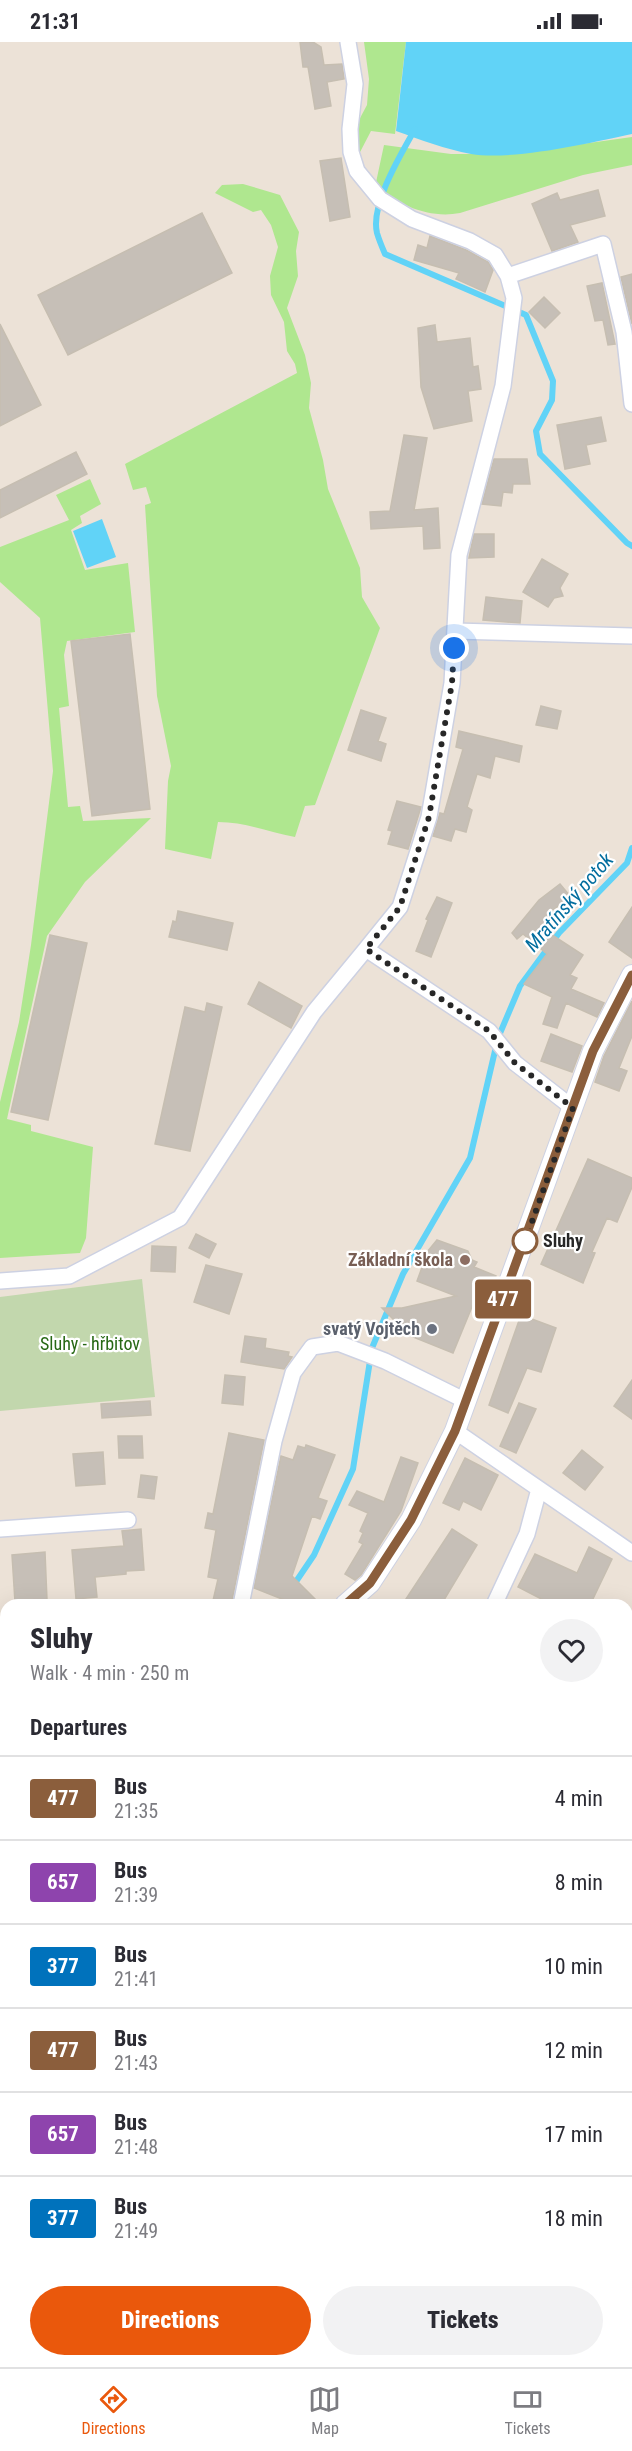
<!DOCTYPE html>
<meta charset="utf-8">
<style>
:root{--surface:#fff;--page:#f2f2f3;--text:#2b2b33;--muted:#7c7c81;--line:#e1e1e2;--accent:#ea580c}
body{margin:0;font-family:"Roboto Condensed",sans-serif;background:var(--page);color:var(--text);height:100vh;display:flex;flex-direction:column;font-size:22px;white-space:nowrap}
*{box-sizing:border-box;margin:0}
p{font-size:20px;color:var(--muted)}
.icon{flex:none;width:33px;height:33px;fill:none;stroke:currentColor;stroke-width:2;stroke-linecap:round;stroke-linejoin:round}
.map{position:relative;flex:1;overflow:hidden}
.drawer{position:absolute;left:0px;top:1557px;width:633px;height:768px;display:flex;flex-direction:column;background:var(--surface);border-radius:18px 18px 0 0;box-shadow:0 6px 24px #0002}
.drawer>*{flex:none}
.badge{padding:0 12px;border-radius:4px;font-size:21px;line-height:39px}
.you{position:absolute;width:30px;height:30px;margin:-15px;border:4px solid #fff;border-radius:50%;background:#1a73e8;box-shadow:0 0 0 9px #1a73e833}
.map>.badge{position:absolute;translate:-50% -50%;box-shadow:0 0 0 3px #fff}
h2{padding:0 30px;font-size:22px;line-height:54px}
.round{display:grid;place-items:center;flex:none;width:63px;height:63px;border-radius:32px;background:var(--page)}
.overview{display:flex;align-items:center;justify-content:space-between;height:102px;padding:0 30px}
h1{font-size:28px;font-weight:800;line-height:45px}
.action{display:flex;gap:12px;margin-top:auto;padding:12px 30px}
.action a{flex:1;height:69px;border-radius:36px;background:var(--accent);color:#fff;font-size:24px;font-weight:800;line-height:69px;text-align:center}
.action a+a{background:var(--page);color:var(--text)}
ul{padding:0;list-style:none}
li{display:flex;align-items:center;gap:18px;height:84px;padding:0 30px;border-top:2px solid var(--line)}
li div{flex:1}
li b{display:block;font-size:22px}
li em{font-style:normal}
li .badge{min-width:66px;font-weight:700;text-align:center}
.status{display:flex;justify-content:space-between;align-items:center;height:42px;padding:0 30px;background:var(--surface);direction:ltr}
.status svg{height:16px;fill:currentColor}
.tab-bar{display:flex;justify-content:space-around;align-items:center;height:84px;border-top:2px solid var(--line);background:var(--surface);font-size:16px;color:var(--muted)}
.tab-bar a{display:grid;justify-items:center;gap:3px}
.tab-bar .active{color:var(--accent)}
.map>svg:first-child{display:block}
</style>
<div class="status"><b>21:31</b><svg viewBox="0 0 49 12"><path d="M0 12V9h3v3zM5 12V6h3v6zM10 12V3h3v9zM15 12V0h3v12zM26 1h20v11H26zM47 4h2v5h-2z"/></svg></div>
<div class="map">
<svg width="632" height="2325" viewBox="0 0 632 2325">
<rect width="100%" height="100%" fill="#ece2d7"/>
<path fill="#afe78f" d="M364 0H406L395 92 371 89 358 114 355 100 359 78 367 63 369 37Z
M632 95V123L583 133 460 171C429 177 400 163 375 145L384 103 451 112H510Z
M243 142 280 153 299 190 296 209 298 234 287 266 305 313 311 341 309 366 323 418 328 447 360 526 362 555 380 586 315 763 305 764 295 795C268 790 245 780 218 780L211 817 165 807 168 739 171 724 157 654 145 463 151 461 146 445 133 448 125 422 297 331 295 322 287 309 284 280 271 253 270 234 278 205 271 183 261 168 253 170 215 151 222 143Z
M90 437 101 462 80 474 82 481 71 488 85 528 128 521 135 590 67 599 64 613 69 664 59 666 68 765 80 764 83 779 151 776 85 840 47 894 7 1077 31 1083V1089L93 1105 86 1196 80 1211 0 1216V1060L19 980 31 903 53 729 40 576 0 540V505L69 478 56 453Z"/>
<path fill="#c2d7ad" d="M142 1237 155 1355 0 1369V1255Z"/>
<path fill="#61d3f7" d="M406 0H632V92C590 101 512 119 471 112 445 107 421 98 396 89Z
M102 477 116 515 87 526 73 489Z"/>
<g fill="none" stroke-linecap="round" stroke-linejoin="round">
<path stroke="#61d3f7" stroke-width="6" d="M415 87C401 112 370 163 377 191 379 198 382 205 385 212L526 273 553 339 552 358 536 389 540 412 627 501 632 504
M293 1544 314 1513 353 1427 372 1306 403 1232 470 1116 498 996 520 944 559 891 627 821 632 806
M280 1563 287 1553
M0 1842 6 1838"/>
</g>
<path fill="#c6bfb7" stroke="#c6beb1" stroke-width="1.5" d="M300 0H313L321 5 324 23 342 22 344 37 327 40 331 64 315 67 308 25H303Z
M341 116 350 175 330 179 320 119Z
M598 148 605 174 570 183 578 200 552 209 532 162 557 151 560 158Z
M202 171 232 231 68 313 38 253Z
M430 194 466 208 488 220 493 228 485 250 456 237 459 231 414 218 418 203 427 206Z
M632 232V282L621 235Z
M602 241 615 302 608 303 603 278 595 279 587 244Z
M544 255 560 271 545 286 529 270Z
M0 282 41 363 0 384Z
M435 283 437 300 470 296 473 325 478 324 481 347 468 349 472 379 434 387 421 345 418 286Z
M601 375 606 399 586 403 590 422 565 427 557 383Z
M404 393 427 396 414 468 438 466 440 506 424 507 423 484 371 487 370 470 390 469Z
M76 410 87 432 0 476V448Z
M494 417H527L530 442H513L512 451 503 450 501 464 482 462Z
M474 492H494V515L469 516Z
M542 517 568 532 560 546 563 554 554 556 548 565 523 550Z
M486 555 522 559 520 581 483 578Z
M130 592 150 767 92 774 71 599Z
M541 664 561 669 557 687 536 683Z
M361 668 386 676 378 699 386 702 381 719 348 708Z
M459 689 522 704 519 720 495 714 490 736 477 732 467 765 472 768 466 790 455 787 451 799 433 794 440 771 444 772 463 707 456 705Z
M397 759 421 765 408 807 388 802 392 789 388 788Z
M560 842 570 854 552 869 559 874 546 889 583 913 570 933 577 936 571 947 604 961 597 975 566 961 557 986 543 982 552 955 524 942 547 912 523 892 517 897 512 891 539 858Z
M437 855 452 861 431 915 416 909 428 878 426 877Z
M632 865V916L609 900Z
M178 869 233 881 227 908 169 895 173 879 176 880Z
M50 893 87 901 48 1078 11 1070Z
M259 940 302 964 291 986 248 962Z
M632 959V994L619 1026 627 1029 619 1049 595 1040 604 1014Z
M207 961 222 965 190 1109 155 1102 185 965 205 970Z
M551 992 582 1004 572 1030 541 1019Z
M588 1117 632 1136V1145L617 1180 607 1176 592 1210 595 1211 583 1241 541 1222Z
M196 1192 216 1202 209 1216 189 1206Z
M437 1198 468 1209 472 1218 477 1220 474 1225 496 1234 484 1264 474 1260 453 1311 403 1291 396 1280 382 1266H402L456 1254 417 1239 428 1209Z
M152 1204 176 1205 175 1230 151 1229Z
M206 1223 242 1232 229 1272 194 1260Z
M521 1273 556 1286 541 1330 527 1326 508 1371 489 1363Z
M245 1294 266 1297 265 1306 289 1310 288 1314 292 1315 284 1327 241 1320Z
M225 1333 245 1335 243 1363 222 1361Z
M632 1338V1377L614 1364Z
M150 1359 151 1373 102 1376 101 1362Z
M519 1361 536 1367 516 1411 500 1404Z
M229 1391 264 1398 231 1563H212L218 1537 208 1535 216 1488 205 1486 208 1471 213 1472Z
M118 1394H142L143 1416H119Z
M306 1403 335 1413 318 1456 327 1459 320 1477 312 1474 292 1534 321 1563H297L254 1546 281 1414 293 1418 298 1404 305 1406Z
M582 1408 603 1425 585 1448 563 1431Z
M103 1410 105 1442 76 1444 73 1412Z
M401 1415 418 1421 401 1469 361 1533 355 1538 345 1532 363 1502 359 1500 363 1491 360 1489 368 1471 349 1463 357 1449 384 1460Z
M465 1416 498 1433 481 1468 463 1459 459 1468 443 1461Z
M141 1433 157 1435 154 1457 138 1455Z
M141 1487 144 1528 126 1529V1532L95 1535 97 1555 76 1557 72 1508 124 1504 122 1489Z
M452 1487 477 1503 441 1563H402Z
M589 1505 612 1517 590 1563H553L518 1545 535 1512 577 1531Z
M45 1510 47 1558 15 1560 12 1513Z"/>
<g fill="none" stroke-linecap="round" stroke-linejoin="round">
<defs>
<path id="minor" d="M348 0 355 42 350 87 351 110 357 129 380 157 412 177 470 199 495 213 508 234 514 256 503 344 459 513 452 641 429 775 400 865 366 907
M508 234 603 202 624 290 632 362
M455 589 632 594
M0 1239 69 1234 180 1176 314 970 366 907 489 989 515 1021 573 1066
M455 1389 632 1511
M0 1487 128 1478
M241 1563 274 1399 293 1331 312 1305 338 1301 385 1319 466 1359
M494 1563 527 1492 539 1447
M627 2011 632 2003"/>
<path id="tertiary" d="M345 1563 370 1541 411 1478 455 1389 593 1009 632 933
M0 1713 6 1712"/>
</defs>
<use href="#minor" stroke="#cdd1e2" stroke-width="18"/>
<use href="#tertiary" stroke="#cdd1e2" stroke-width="22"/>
<use href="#minor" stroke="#fff" stroke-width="15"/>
<use href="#tertiary" stroke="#fff" stroke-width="20"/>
</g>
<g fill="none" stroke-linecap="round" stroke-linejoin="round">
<defs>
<path id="line" d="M345 1563 370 1541 411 1478 455 1389 593 1009 632 933"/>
</defs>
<use href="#line" stroke="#fff" stroke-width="14"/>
<use href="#line" stroke="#8b5e3c" stroke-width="9"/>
<path stroke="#272727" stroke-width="6" stroke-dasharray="0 10.8" d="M454 606 452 641 429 775 400 865 366 907 489 989 515 1021 573 1066 525 1199"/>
</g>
<circle fill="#fff" stroke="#8b5e3c" stroke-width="3" cx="525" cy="1199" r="12"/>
<circle fill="#8d6e63" stroke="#fff" stroke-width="2" cx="465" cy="1218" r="6"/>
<circle fill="#6b7280" stroke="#fff" stroke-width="2" cx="432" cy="1287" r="6"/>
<g text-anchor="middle" stroke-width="4.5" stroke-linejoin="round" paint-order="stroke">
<g font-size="18" font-weight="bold" fill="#272727" stroke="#fff" text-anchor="start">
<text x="543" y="1205">Sluhy</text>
</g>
<g font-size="18" font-weight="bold" fill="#785e54" stroke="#fff" text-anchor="end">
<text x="453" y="1224">Základní škola</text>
</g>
<g font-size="18" font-weight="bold" fill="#5b616d" stroke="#fff" text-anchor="end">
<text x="420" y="1293">svatý Vojtěch</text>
</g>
<g font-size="18" fill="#276814" stroke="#fff">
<text x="90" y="1308">Sluhy - hřbitov</text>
</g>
<g font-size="20" font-style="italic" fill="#036e9f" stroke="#fff">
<text transform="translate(569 860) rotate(-49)" y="7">Mratínský potok</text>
</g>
</g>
</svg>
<div class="you" style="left:454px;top:606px"></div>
<b class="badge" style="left:503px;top:1257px;background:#8b5e3c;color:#fff">477</b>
<section class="drawer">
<div class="overview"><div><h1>Sluhy</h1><p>Walk · 4 min · 250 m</p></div><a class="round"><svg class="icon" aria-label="heart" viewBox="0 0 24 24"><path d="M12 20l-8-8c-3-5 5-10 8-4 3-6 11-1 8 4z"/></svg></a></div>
<h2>Departures</h2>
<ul>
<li><span class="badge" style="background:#8b5e3c;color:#fff">477</span><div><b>Bus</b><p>21:35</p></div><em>4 min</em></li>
<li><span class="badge" style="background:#8e44ad;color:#fff">657</span><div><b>Bus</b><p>21:39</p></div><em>8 min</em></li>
<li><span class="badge" style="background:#0072bc;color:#fff">377</span><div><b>Bus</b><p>21:41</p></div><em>10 min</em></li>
<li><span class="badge" style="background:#8b5e3c;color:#fff">477</span><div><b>Bus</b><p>21:43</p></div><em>12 min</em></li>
<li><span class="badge" style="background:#8e44ad;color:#fff">657</span><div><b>Bus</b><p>21:48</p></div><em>17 min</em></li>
<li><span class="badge" style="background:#0072bc;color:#fff">377</span><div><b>Bus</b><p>21:49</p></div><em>18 min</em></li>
</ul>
<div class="action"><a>Directions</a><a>Tickets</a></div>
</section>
</div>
<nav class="tab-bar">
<a class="active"><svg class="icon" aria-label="directions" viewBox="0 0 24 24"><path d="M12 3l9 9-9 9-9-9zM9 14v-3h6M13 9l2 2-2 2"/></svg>Directions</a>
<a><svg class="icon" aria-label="map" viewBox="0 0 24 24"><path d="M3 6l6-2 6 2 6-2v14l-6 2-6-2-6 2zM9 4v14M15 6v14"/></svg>Map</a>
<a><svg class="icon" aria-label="tickets" viewBox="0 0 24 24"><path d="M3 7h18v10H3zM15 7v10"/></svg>Tickets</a>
</nav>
